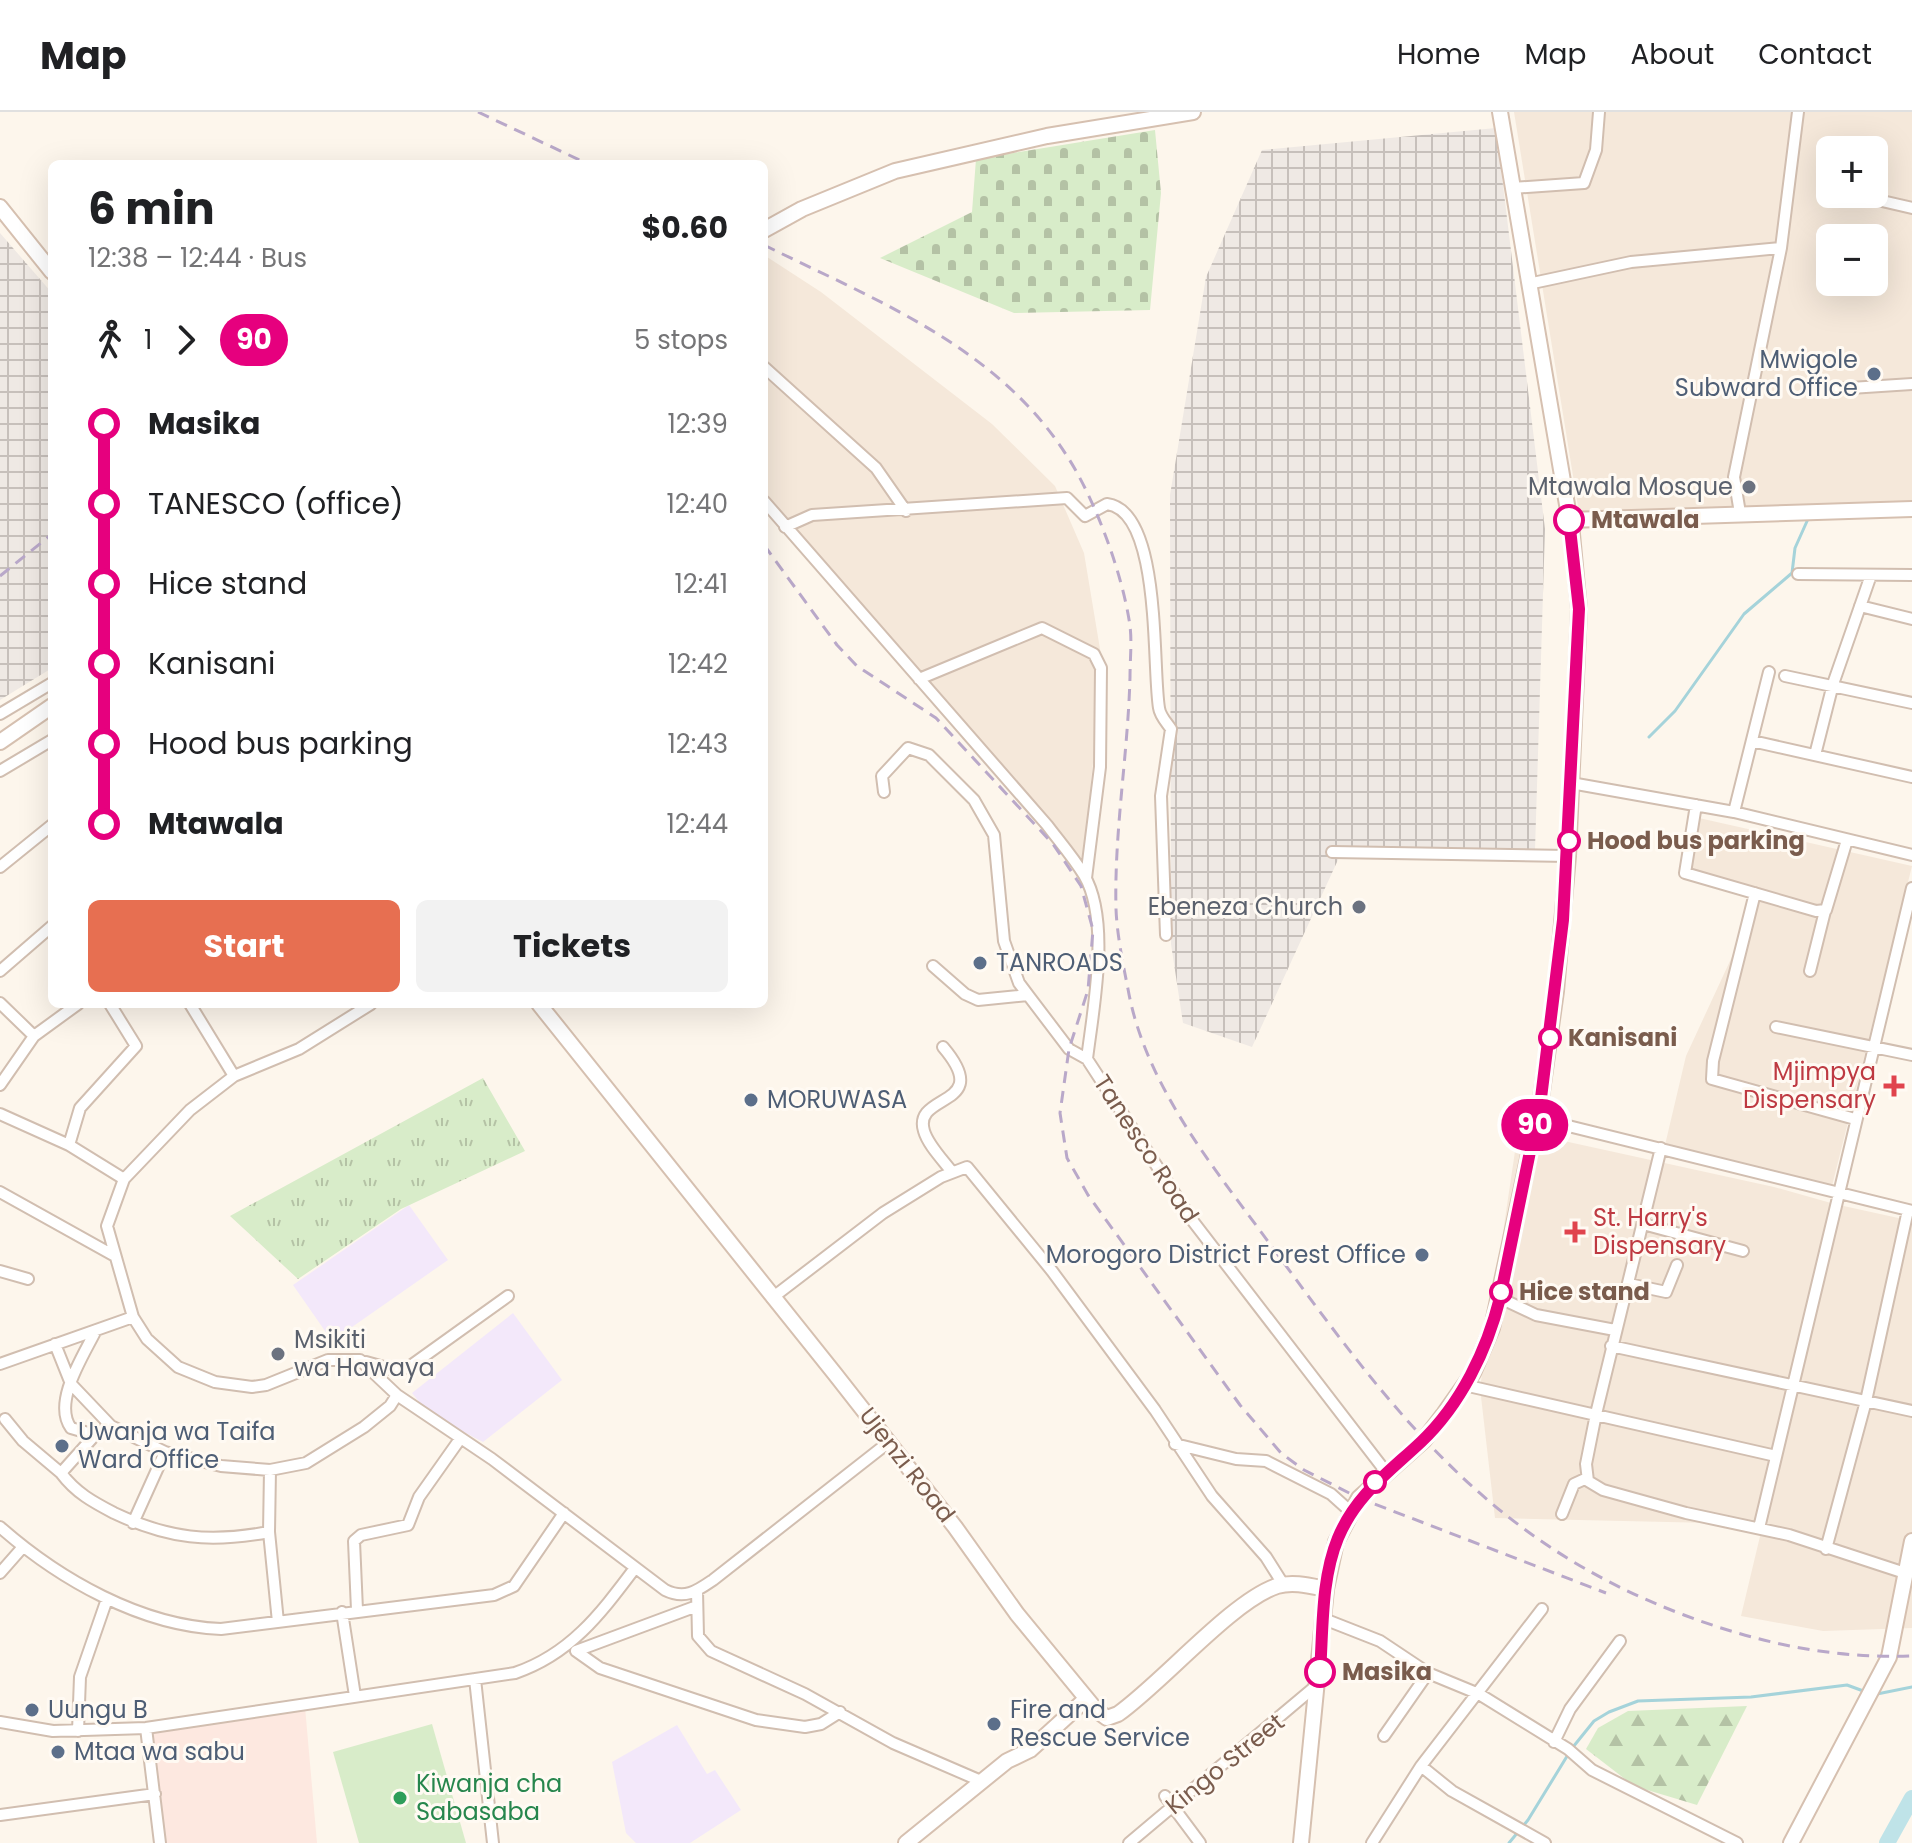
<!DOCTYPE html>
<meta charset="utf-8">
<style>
:root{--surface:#fff;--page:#f2f2f2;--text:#202124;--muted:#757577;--line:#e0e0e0;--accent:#e76f51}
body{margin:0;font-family:Poppins,sans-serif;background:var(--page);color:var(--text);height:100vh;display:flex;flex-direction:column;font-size:30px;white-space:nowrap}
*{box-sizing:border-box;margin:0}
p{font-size:26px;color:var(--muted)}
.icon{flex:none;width:44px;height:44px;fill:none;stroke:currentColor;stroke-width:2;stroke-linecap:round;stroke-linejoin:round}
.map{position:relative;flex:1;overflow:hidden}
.sheet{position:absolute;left:48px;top:48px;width:720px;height:848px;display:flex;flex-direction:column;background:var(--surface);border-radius:12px;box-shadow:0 8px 32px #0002}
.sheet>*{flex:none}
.badge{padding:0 16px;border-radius:26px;font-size:28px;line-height:52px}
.controls{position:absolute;left:1816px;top:24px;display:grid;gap:16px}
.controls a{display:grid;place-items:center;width:72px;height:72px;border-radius:12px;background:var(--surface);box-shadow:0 8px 32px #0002;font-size:40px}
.map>.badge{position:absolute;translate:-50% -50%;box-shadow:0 0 0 4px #fff}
.legs{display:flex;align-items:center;gap:12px;height:88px;padding:0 40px;font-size:26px}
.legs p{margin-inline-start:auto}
.summary{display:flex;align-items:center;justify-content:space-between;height:136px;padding:0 40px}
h1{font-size:44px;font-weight:700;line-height:60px}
.button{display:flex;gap:16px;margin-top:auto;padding:16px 40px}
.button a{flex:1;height:92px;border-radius:12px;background:var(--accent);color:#fff;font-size:32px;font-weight:700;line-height:92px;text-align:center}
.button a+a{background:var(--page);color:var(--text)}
ul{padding:0 40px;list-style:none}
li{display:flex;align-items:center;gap:28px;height:80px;font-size:30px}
li i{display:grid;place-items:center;width:12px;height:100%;margin:0 10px;background:currentColor}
li i::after{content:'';width:20px;height:20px;margin:-10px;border:6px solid;border-radius:50%;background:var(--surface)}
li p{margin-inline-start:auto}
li:first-child i{background:linear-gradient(#0000 50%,currentColor 0)}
li:last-child i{background:linear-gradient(currentColor 50%,#0000 0)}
header{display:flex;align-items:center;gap:48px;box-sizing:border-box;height:112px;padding:0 40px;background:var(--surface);border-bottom:2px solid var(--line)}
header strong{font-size:38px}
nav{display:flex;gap:44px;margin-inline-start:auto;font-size:28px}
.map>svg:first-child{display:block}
</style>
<header>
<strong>Map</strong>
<nav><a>Home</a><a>Map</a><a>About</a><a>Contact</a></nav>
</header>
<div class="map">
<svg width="1912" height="1731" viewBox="0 0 1912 1731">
<defs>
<pattern id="industrial-grid" width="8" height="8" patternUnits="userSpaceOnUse" patternTransform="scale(2)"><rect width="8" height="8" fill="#efe9e4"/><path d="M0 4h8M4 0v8" fill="none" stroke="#c7c0bb"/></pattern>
<pattern id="grass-tufts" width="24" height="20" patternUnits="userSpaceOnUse" patternTransform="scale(2)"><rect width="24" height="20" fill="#d8ecc9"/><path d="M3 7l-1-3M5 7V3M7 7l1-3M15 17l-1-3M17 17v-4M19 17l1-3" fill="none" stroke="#b4c2a5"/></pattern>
<pattern id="forest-firs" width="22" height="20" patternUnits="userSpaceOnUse" patternTransform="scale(2)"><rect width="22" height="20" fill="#d8ecc9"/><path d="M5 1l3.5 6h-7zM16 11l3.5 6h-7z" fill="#b4c2a5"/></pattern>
<pattern id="cemetery-stones" width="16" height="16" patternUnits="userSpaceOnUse" patternTransform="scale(2)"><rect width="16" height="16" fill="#d8ecc9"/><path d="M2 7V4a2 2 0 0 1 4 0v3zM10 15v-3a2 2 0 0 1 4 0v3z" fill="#b4c2a5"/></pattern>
</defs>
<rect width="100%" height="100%" fill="#fdf6ec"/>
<path fill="#f5e8da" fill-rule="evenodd" d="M1514 0H1912V394L1580 407ZM1830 38H1874V82H1830ZM1830 126H1874V170H1830Z
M764 143 821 180 992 312 1055 374 1084 441 1103 555 1091 670 1088 769 764 389Z
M1699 706 1912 754 1832 1074 1665 1033 1686 944 1761 782 1685 759Z
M1518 1019 1774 1075 1831 1091 1756 1412 1495 1406 1480 1276Z
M1839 1093 1912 1109V1516L1823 1519 1741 1504Z"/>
<path fill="#fde8e0" d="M305 1595 317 1731H164L151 1619Z"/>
<path fill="url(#industrial-grid)" d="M1496 16 1545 417 1535 738 1343 737 1252 935 1183 911 1171 832 1170 383 1206 165 1262 38Z
M0 121 52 181V556L0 588Z"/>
<path fill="#f3e8fa" d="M409 1093 448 1148 332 1229 293 1173Z
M513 1201 562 1268 483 1330 429 1302 412 1281Z
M677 1613 707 1662 715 1658 741 1698 690 1731H636L626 1721 612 1650Z"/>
<path fill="url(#grass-tufts)" d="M483 966 525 1039 401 1097 298 1167 230 1104Z"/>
<path fill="url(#forest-firs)" d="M1747 1594 1697 1693 1634 1674 1586 1637 1598 1616 1628 1599Z"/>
<path fill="url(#cemetery-stones)" d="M1155 18 1161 81 1150 198 1014 201 880 146 972 100 976 47Z"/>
<path fill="#d8ecc9" d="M432 1612 466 1731H359L333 1640Z"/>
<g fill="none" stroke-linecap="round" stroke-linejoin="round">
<path stroke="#a5d3da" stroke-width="3" d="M1649 625 1675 599 1744 502 1792 461 1795 436 1808 407
M1877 1582 1912 1575
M1573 1635 1594 1609 1609 1600 1638 1589 1751 1585 1847 1573 1866 1580
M1509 1731 1528 1708 1569 1641"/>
<path stroke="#bfe3e8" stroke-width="16" d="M1887 1731 1912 1686"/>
<defs>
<path id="street" d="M1512 76 1584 71 1596 38 1599 0
M1869 86 1912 96
M1528 172 1631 150 1781 136
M764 255 876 356 906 399
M1835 277 1912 272
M764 389 1047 713C1059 729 1073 745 1084 763 1111 809 1093 897 1087 947L1192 1108 1386 1360
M1740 401 1734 365 1781 136 1798 0
M785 415 812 403 1067 386 1085 404 1107 392C1162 399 1152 555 1159 596 1160 604 1167 611 1171 617L1161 684 1166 823
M1798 462 1912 463
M1860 494 1912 507
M1785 564 1912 591
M919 567 1042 516 1094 542 1101 556 1100 655 1086 766
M0 602 52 571
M1752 629 1912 665
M1815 643 1833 572 1871 463
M0 659 52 628
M1571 671 1734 700 1912 743
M884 680 882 664 908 636 929 643 974 688 994 723 1004 829 1019 871 1028 883
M1696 693 1685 761 1816 799 1826 798 1847 728
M1734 700 1769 560
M1332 740 1568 744
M0 755 52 713
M1755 781 1713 949 1712 967 1855 1007
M933 854 965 882 978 888 1028 883 1069 937 1087 947
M0 859 52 814
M1810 859 1825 799
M0 891 34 924
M190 892 234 964
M371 892 299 937 234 964 190 998 124 1067 107 1114 133 1205 147 1227 178 1255 215 1270 252 1275 266 1273 328 1248H360L397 1283 492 1347 665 1478C685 1488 697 1479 713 1468L889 1330
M1776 915 1912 943
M943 935C995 996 912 980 924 1019 928 1033 943 1048 952 1060
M0 973 34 924 78 892
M0 1002 69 1033 124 1067
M1536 1006 1912 1099
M69 1033 80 996 136 934 110 892
M1661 1036 1596 1302 1586 1352 1588 1369 1603 1378 1686 1401 1789 1423 1905 1461
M0 1080 113 1143
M1643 1112 1743 1139
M0 1159 28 1167
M1629 1172 1666 1180 1677 1153
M772 1186 883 1101 941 1065 967 1055 1052 1159 1155 1298 1212 1384 1266 1445 1283 1472
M1500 1186 1536 1203 1615 1218
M55 1232 71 1272 111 1314 165 1340 221 1354 270 1358 306 1351 364 1315 390 1294 397 1283
M1611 1234 1912 1299
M366 1250 391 1257 409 1255 508 1184
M0 1252 133 1205
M1464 1273 1776 1344
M5 1307 23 1329 61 1361
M111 1314 95 1323 61 1361C76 1381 93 1390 114 1401 169 1427 210 1431 269 1420
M95 1323 71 1316C52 1290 84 1243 96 1218
M1175 1332 1236 1347 1266 1349 1331 1382 1351 1400
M270 1358 269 1420 278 1510
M1562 1402 1574 1372 1587 1366
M133 1411 165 1340
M0 1415C59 1467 141 1514 221 1517L494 1483 514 1474 564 1401
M1759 1416 1912 776
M1826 1437 1866 1289 1908 1098
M0 1461 22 1436
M697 1479 698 1524 711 1539 805 1582 893 1631 981 1669
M357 1498 354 1429 361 1423 408 1413 419 1385 460 1327
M342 1500 355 1584
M1324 1507 1380 1529 1428 1561 1479 1582 1568 1637 1592 1658 1737 1731
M576 1539 600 1556 756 1608 805 1615 821 1612 840 1600
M576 1539 697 1494
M475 1567 493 1731
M0 1610 53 1619 146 1616 515 1561C571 1542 601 1501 635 1456
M146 1616 160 1731
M78 1619 80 1565 107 1487
M1384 1624 1428 1561
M1554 1630 1570 1597 1620 1529
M1421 1654 1452 1679 1545 1731
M1165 1684 1200 1731
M0 1703 155 1682
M1129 1731 1317 1573
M1372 1731 1421 1654 1542 1497"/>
<path id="secondary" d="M0 95 52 160
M764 118 802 97 895 59 1047 24 1193 0
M1569 408 1912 397
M0 630 52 594
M539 892 835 1262 955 1415 1017 1502 1096 1598 1107 1606 1118 1602C1162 1571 1232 1489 1277 1474 1293 1469 1311 1474 1326 1477
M906 1731 1007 1649 1030 1638 1086 1587
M1301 1731 1326 1477 1336 1430 1359 1386 1424 1328 1444 1302 1473 1261 1492 1216 1541 986 1556 879 1568 744 1579 497 1572 422 1500 0
M1791 1731 1889 1545 1912 1429"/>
</defs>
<use href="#street" stroke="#d1beb0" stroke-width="14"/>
<use href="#secondary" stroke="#d6c0b0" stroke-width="18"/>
<use href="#street" stroke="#fff" stroke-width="10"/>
<use href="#secondary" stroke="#fff" stroke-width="14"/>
<path stroke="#b9a8c9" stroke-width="3" stroke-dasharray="12 8" stroke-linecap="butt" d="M478 0 588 52
M764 133C875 188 997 234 1067 344 1095 387 1123 463 1130 514 1132 530 1130 548 1130 565 1128 642 1114 720 1116 797 1117 823 1123 852 1128 877 1145 973 1214 1056 1270 1132 1391 1297 1485 1428 1684 1503 1758 1531 1833 1547 1912 1544
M764 433 837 533 857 554 936 606 1053 732 1081 774 1093 818 1088 878 1069 937 1060 1001 1067 1046 1088 1083 1240 1293 1281 1341 1304 1358 1359 1386 1606 1481
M0 464 52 422"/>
</g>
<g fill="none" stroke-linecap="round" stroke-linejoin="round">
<defs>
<path id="line-1" d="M1320 1560C1323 1518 1321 1467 1338 1426 1356 1383 1388 1361 1421 1330 1461 1292 1487 1238 1500 1186L1541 986 1563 808 1579 497 1569 408"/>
</defs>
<use href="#line-1" stroke="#fff" stroke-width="18"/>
<use href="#line-1" stroke="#e6007e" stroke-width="12"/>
</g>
<g fill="#5c6f8a" stroke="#fffaf3" stroke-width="3">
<circle cx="1874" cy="262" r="8"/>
<circle cx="980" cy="851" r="8"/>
<circle cx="751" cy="988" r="8"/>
<circle cx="1422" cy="1143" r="8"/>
<circle cx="62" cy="1334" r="8"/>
<circle cx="32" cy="1598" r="8"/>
<circle cx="994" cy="1612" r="8"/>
<circle cx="58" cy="1640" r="8"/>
</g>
<g fill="#6b7280" stroke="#fffaf3" stroke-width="3">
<circle cx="1749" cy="375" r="8"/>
<circle cx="1359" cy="795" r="8"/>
<circle cx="278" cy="1242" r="8"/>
</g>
<g fill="#fff" stroke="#e6007e" stroke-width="4">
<circle cx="1569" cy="408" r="14"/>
<circle cx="1569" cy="729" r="10"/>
<circle cx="1550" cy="926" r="10"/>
<circle cx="1501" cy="1180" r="10"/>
<circle cx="1375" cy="1370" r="10"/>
<circle cx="1320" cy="1560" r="14"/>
</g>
<g fill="#e0444e" stroke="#fffaf3" stroke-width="3">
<path d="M1890 962h8v8h8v8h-8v8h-8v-8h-8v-8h8z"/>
<path d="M1571 1108h8v8h8v8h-8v8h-8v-8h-8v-8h8z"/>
</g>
<circle fill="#2e9e5b" stroke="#fffaf3" stroke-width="3" cx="400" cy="1686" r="8"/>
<g text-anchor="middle" stroke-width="6" stroke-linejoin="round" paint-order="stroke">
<g font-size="24" fill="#4e5e75" stroke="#fffaf3" text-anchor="start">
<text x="1858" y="256" text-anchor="end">Mwigole<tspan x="1858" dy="28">Subward Office</tspan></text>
<text x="996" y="859">TANROADS</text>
<text x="767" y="996">MORUWASA</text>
<text x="1406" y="1151" text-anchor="end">Morogoro District Forest Office</text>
<text x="78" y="1328">Uwanja wa Taifa<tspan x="78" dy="28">Ward Office</tspan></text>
<text x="48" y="1606">Uungu B</text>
<text x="1010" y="1606">Fire and<tspan x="1010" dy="28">Rescue Service</tspan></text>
<text x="74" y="1648">Mtaa wa sabu</text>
</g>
<g font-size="24" fill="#5b616d" stroke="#fffaf3" text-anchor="end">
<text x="1733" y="383">Mtawala Mosque</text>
<text x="1343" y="803">Ebeneza Church</text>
<text x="294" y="1236" text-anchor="start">Msikiti<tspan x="294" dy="28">wa Hawaya</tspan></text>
</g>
<g font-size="24" font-weight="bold" fill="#7a5c4d" stroke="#fffaf3" text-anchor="start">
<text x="1591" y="416">Mtawala</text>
<text x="1587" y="737">Hood bus parking</text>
<text x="1568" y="934">Kanisani</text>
<text x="1519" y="1188">Hice stand</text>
<text x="1342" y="1568">Masika</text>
</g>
<g font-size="24" fill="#be3a42" stroke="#fffaf3" text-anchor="end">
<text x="1876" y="968">Mjimpya<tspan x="1876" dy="28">Dispensary</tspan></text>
<text x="1593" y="1114" text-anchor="start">St. Harry's<tspan x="1593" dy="28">Dispensary</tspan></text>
</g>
<g font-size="24" fill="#7a5c4d" stroke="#fffaf3">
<text transform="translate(1146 1037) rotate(57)" y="8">Tanesco Road</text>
<text transform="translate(907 1353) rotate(52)" y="8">Ujenzi Road</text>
<text transform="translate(1225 1652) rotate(-39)" y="8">Kingo Street</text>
</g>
<g font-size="24" fill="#27864d" stroke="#fffaf3" text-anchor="start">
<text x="416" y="1680">Kiwanja cha<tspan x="416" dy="28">Sabasaba</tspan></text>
</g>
</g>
</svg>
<div class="controls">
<a>+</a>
<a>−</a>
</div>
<b class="badge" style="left:1535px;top:1013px;background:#e6007e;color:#fff">90</b>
<section class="sheet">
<div class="summary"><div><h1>6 min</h1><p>12:38 – 12:44 · Bus</p></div><b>$0.60</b></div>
<div class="legs"><svg class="icon" aria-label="walk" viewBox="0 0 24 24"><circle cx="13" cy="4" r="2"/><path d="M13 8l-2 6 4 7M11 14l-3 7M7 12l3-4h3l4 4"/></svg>1<svg class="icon" aria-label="forward" viewBox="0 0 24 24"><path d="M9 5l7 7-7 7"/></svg><b class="badge" style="background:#e6007e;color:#fff">90</b><p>5 stops</p></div>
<ul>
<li><i style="color:#e6007e"></i><b>Masika</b><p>12:39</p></li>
<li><i style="color:#e6007e"></i><span>TANESCO (office)</span><p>12:40</p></li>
<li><i style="color:#e6007e"></i><span>Hice stand</span><p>12:41</p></li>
<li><i style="color:#e6007e"></i><span>Kanisani</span><p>12:42</p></li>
<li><i style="color:#e6007e"></i><span>Hood bus parking</span><p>12:43</p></li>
<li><i style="color:#e6007e"></i><b>Mtawala</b><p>12:44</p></li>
</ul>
<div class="button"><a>Start</a><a>Tickets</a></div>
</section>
</div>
